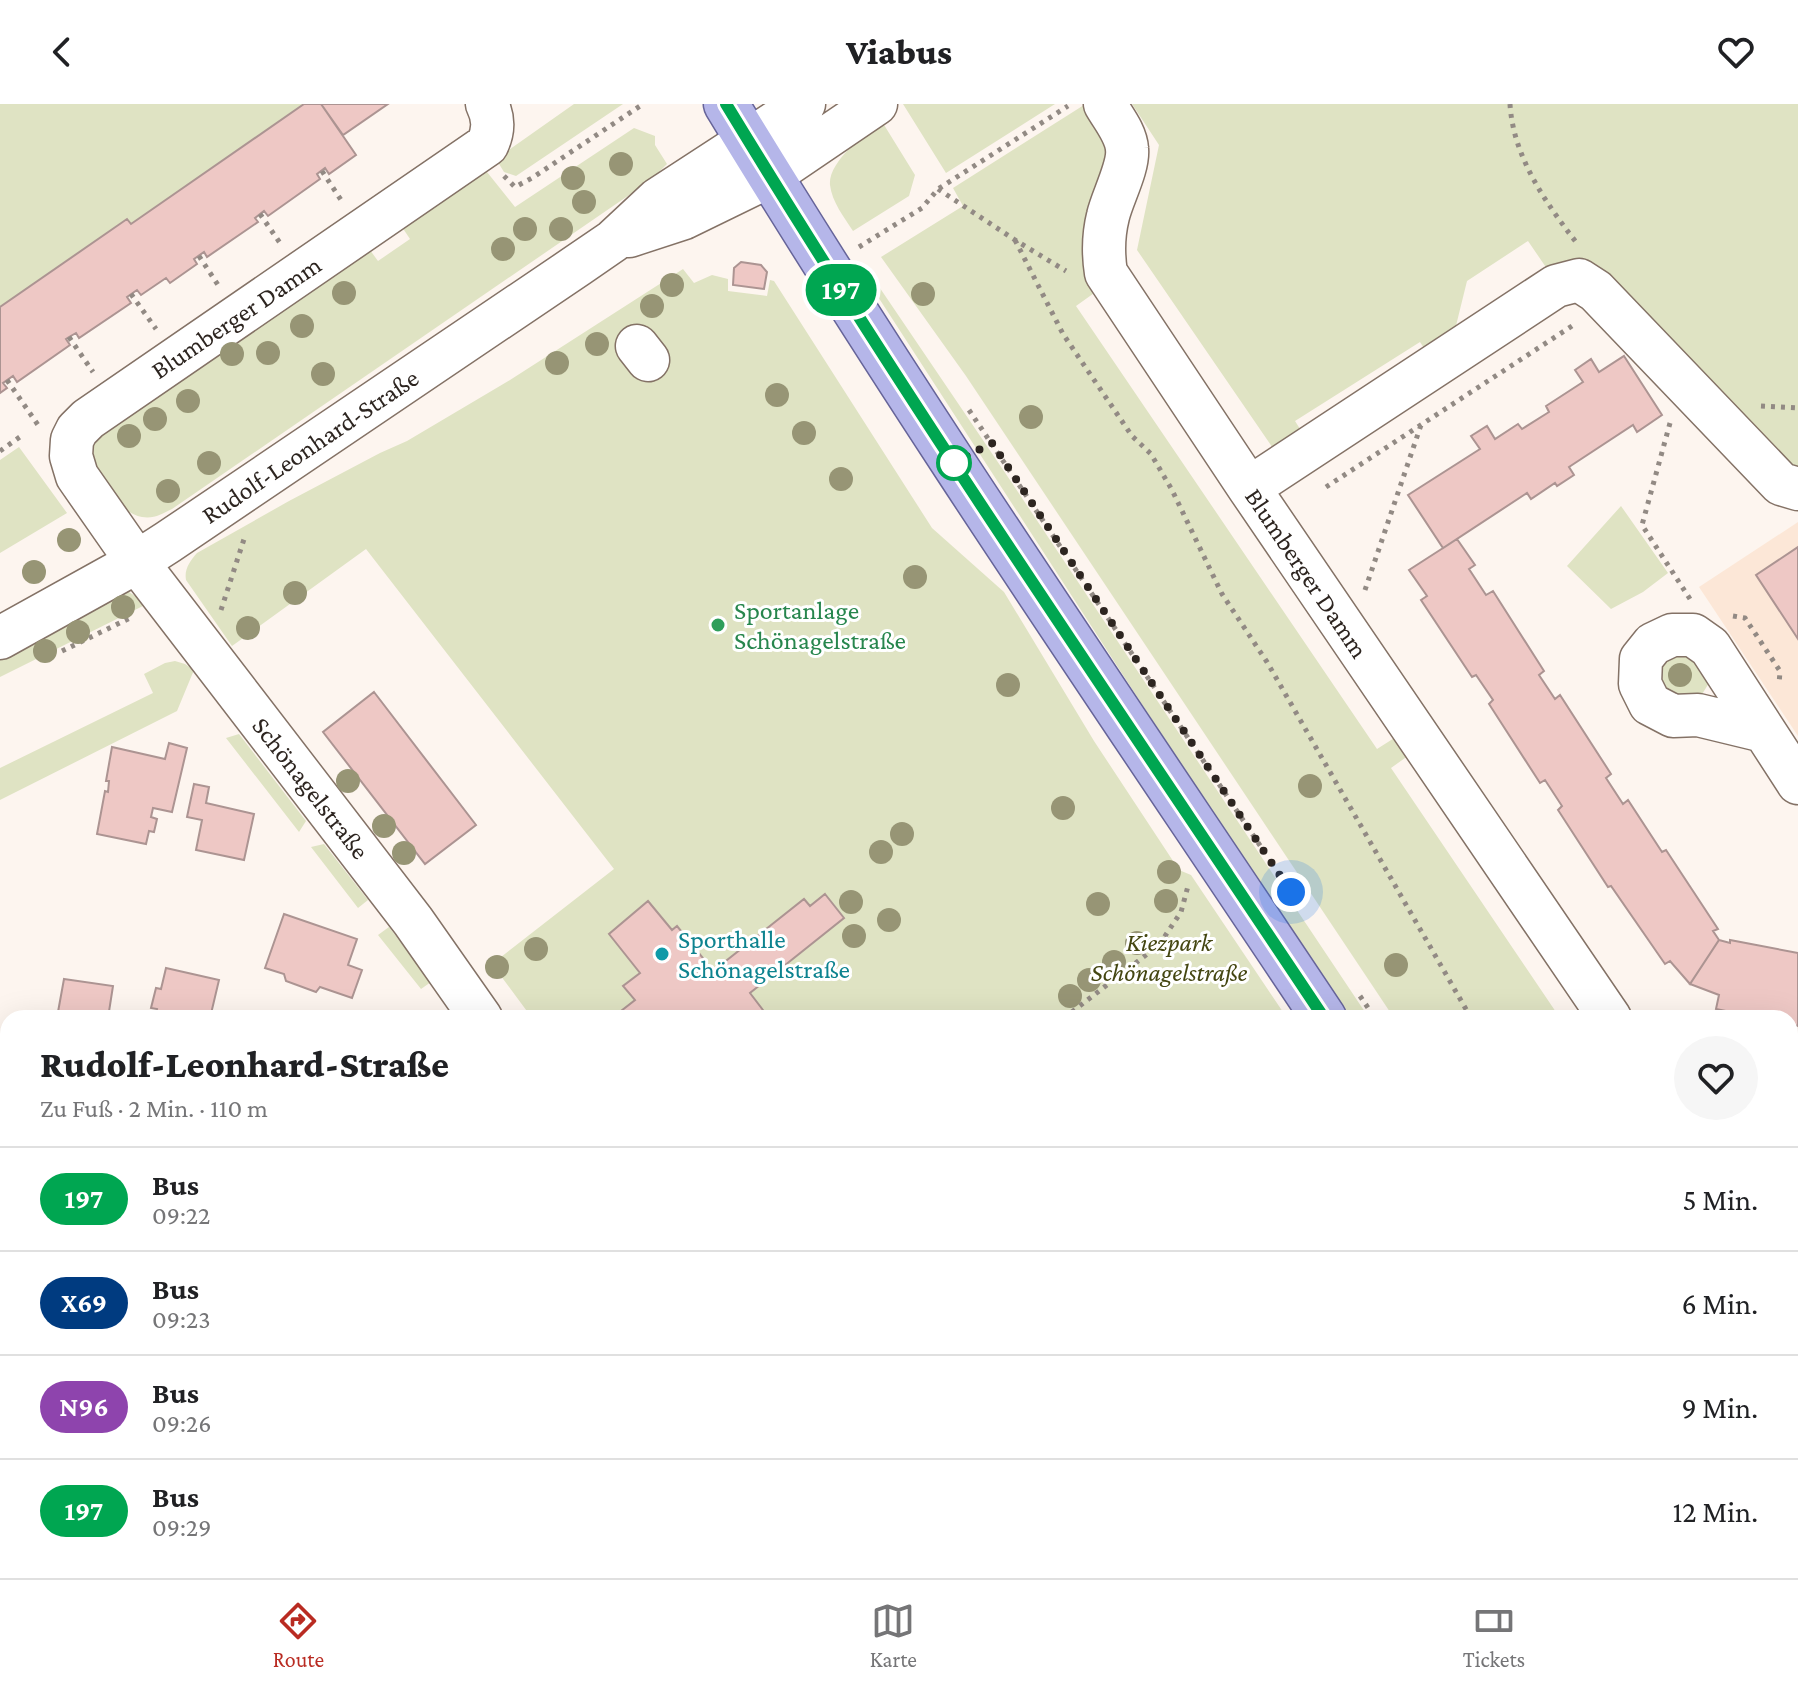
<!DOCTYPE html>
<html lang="de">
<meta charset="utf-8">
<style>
:root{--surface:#fff;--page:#f6f6f6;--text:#202124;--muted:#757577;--line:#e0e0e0;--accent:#b92b22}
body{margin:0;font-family:"Crimson Pro",serif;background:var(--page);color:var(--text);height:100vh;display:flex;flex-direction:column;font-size:30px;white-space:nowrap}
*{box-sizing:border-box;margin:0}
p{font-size:26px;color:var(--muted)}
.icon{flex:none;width:44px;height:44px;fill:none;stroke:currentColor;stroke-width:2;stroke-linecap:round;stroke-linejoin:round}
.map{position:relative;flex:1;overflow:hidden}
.details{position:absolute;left:0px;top:906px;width:1798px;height:568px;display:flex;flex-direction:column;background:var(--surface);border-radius:24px 24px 0 0;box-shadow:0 8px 32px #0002}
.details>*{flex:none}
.badge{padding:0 16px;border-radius:26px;font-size:28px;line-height:52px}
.you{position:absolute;width:40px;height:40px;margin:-20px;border:6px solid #fff;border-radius:50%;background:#1a73e8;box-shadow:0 0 0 12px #1a73e833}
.map>.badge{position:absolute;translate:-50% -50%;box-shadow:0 0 0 4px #fff}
.round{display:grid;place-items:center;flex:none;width:84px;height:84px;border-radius:42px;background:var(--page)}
.summary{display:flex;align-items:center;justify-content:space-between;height:136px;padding:0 40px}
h1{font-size:38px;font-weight:800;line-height:60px}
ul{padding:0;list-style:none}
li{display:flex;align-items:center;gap:24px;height:104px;padding:0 40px;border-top:2px solid var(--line)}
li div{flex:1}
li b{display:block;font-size:30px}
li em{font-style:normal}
li .badge{min-width:88px;font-weight:700;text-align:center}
header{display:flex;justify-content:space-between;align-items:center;height:104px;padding:0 40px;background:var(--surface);font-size:36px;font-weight:800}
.tabs{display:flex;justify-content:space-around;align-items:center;height:112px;border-top:2px solid var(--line);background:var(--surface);font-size:22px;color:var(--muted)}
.tabs a{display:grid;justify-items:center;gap:4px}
.tabs .active{color:var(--accent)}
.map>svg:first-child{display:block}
</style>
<header><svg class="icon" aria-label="back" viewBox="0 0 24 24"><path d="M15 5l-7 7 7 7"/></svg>Viabus<svg class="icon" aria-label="heart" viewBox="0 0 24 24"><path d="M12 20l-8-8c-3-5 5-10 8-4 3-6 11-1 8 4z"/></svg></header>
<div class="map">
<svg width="1798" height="1474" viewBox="0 0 1798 1474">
<rect width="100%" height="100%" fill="#fdf5ef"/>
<path fill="#fce7d7" d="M1798 418V632L1699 483Z"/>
<path fill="#dfe3c3" d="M0 0H304L131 120 127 115 0 203Z
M574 0H623L516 72 504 68 496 55Z
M903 0H1055L946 69Z
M1132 0H1798V369L1554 175 1528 137 1467 177 1450 246 1432 256 1420 238 1295 317 1307 336 1279 353 1137 146 1159 41Z
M1084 1 1109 39 1097 187 1076 202 1377 645 1399 631 1412 649 1391 664 1560 914H1394L966 272 881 153 963 102 953 84Z
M881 16 915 71 909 92 853 127C844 113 832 98 830 81 828 58 865 30 881 16Z
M634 24 655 32V41L667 60 651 76 172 405C162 410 154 415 142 413 119 410 86 364 90 341 91 336 94 333 96 329L367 142 378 157 410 135 400 120 483 63 515 103Z
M865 162 1012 379 1369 914H1350L1145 605 860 165Z
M683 165 694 179 712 171 728 175V187L767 192 770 176 774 177 932 424 1004 488 1094 637 1179 766 1191 771 1287 914H532L492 860 614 765 366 445 232 542 186 476C184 465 190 457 197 449L289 397 380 349 407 337 510 276Z
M19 343 67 409 0 449V356Z
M1621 402 1668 469 1643 488 1611 505 1567 462Z
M117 487 129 488 147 500 0 573V549Z
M1693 546 1709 579 1699 595 1671 601 1652 561 1657 553Z
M175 557 185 560 194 566 177 607 0 696V664L153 589 144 570 165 559Z
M239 630 306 717 299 728 226 634Z
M324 740 368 796 358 804 311 743Z
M389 823 431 878 421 885 378 831Z
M1790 1049 1798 1051V1387L1790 1376Z
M692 1466H754L751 1474H689Z
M818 1466H889L895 1474H814Z"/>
<path fill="#b8bb9c" d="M1790 1049 1798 1051V1230L1790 1237Z
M945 1466H1616L1622 1474H952Z"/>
<path fill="#eec8c5" stroke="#ac9492" stroke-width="2" d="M304 0H321L356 51 329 70 325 64 317 70 320 75 268 112 264 107 255 114 258 118 207 153 204 148 194 155 197 160 170 179 166 174 141 191 137 186 127 193 131 199 79 234 76 229 69 233 66 235 70 241 17 278 13 272 3 279 7 284 0 289V203L127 115 131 120Z
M321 0H388L343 31Z
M741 158 761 161 767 168 764 185 733 181 734 164Z
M1624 252 1662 311 1637 328 1633 321 1569 363 1574 371 1557 382 1555 379 1531 395 1527 389 1443 444 1408 391 1480 345 1471 332 1487 322 1495 335 1518 320 1522 325 1549 308 1546 302 1583 278 1575 266 1591 255 1599 268Z
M1457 435 1475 461 1469 465 1486 491 1493 487 1544 567 1539 571 1555 595 1560 591 1611 670 1606 674 1623 700 1628 696 1662 748 1666 746 1718 825 1713 827 1719 836 1690 880 1670 857 1665 860 1611 782 1608 783 1558 706 1562 702 1545 676 1540 679 1489 600 1493 596 1476 571 1472 573 1421 496 1427 492 1409 466Z
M1798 443V535L1756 471Z
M374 588 476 721 425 760 323 628Z
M169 639 187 644 172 708 153 704 151 713 157 715 154 728 149 727 146 740 97 730 105 687 108 688 109 677H106L112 643 165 655Z
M194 680 209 683 206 699 254 710 244 756 196 746 202 716 187 713Z
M825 790 844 814 750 889 769 914H612L635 896 623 882 640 869 609 830 648 797 672 826 677 822 707 859 697 867 703 875 804 795 810 802Z
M284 810 357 835 348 861 362 866 352 894 320 883 316 888 286 877 284 870 265 864Z
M1719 836 1730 839V836L1798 849V922L1790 920V914H1760L1716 905 1719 891 1690 880Z
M166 864 219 876 210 914H155L157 905 151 904 156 884 161 885Z
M64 875 113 882 108 914 58 908Z
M0 1231 8 1232V1247L1 1295Z
M8 1247V1296L1 1295Z
M111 1466H181L179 1474H108Z
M538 1466H617L616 1468 623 1471 622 1474H535Z"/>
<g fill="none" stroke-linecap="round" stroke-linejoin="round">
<defs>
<path id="minor" d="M1105 0C1113 14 1126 29 1127 45 1129 63 1112 94 1108 112 1103 132 1103 150 1106 169L1249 384 1610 914
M629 132 684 114 770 72 876 0
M637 242 648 256
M1249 384 1556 182 1579 176 1596 187 1781 380 1798 385
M0 534 137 458 168 438 578 161 613 137 658 95 804 0
M1764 627 1698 611 1673 612 1650 600 1640 580 1641 555 1653 540 1672 531H1693L1710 543 1798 679
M481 914 413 817 137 458 77 372 71 352 72 336 77 326 88 315 487 41C494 27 494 14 487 0
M1790 1008 1798 1010
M0 1178H8
M913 1466 919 1474
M765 1474 768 1466"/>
<path id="major" d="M726 0C915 311 1122 611 1324 914
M1687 1466 1693 1474
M1781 1466 1788 1474"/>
</defs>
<use href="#minor" stroke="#847266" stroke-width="45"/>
<use href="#major" stroke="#666499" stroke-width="47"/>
<path stroke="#928a84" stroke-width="5" stroke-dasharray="4 6" stroke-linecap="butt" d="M1510 0C1513 52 1545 98 1576 138
M322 67 341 96
M504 72 515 83 532 74 643 0
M938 85 1015 136 1066 167
M260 110 280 139
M1015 136 1063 230 1132 332 1151 350 1172 386 1222 490 1267 558 1471 914
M859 143 922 104 938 85 1068 2
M199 152 218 181
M131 190 156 225
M69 233 93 268
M7 276 38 321
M1761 302 1798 304
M969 306 1261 743
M1670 319 1642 421 1690 495
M0 347 24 330
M1326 383 1575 220
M1365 486 1421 321
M221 506 245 432
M1733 512 1745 514 1780 567 1779 581
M62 547 132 513
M1360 892 1375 914
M1064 914 1159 841 1181 808 1188 782
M0 1126 8 1090
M1790 1131 1798 1139
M1790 1419 1798 1426
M1634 1466 1640 1474"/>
<use href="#minor" stroke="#fff" stroke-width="42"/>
<use href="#major" stroke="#b5b6e9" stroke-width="44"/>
</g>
<g fill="#979575">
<circle cx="621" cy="60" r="12"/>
<circle cx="573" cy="74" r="12"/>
<circle cx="584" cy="98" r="12"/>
<circle cx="525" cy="125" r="12"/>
<circle cx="561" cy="125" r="12"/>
<circle cx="503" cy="145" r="12"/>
<circle cx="672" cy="181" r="12"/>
<circle cx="344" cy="189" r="12"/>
<circle cx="923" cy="190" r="12"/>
<circle cx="652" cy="202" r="12"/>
<circle cx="302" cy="222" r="12"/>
<circle cx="597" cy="240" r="12"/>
<circle cx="268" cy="249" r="12"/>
<circle cx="232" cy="250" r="12"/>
<circle cx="557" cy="259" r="12"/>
<circle cx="323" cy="270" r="12"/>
<circle cx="777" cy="291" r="12"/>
<circle cx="188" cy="297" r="12"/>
<circle cx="1031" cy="313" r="12"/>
<circle cx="155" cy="315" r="12"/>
<circle cx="804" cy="329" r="12"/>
<circle cx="129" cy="332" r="12"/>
<circle cx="209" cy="359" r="12"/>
<circle cx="841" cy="375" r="12"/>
<circle cx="168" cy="387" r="12"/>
<circle cx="69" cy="436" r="12"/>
<circle cx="34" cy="468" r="12"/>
<circle cx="915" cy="473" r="12"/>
<circle cx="295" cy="489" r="12"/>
<circle cx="123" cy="503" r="12"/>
<circle cx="248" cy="524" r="12"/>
<circle cx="78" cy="528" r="12"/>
<circle cx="45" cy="547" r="12"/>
<circle cx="1680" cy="571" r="12"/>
<circle cx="1008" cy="581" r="12"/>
<circle cx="348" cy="677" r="12"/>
<circle cx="1310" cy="682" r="12"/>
<circle cx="1063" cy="704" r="12"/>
<circle cx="384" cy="722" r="12"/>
<circle cx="902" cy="730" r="12"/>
<circle cx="881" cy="748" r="12"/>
<circle cx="404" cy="749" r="12"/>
<circle cx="1169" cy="768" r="12"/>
<circle cx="1166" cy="797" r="12"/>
<circle cx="851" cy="798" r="12"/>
<circle cx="1098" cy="800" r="12"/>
<circle cx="889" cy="816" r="12"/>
<circle cx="854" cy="832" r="12"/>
<circle cx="1137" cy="839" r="12"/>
<circle cx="536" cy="845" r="12"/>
<circle cx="1114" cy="858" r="12"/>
<circle cx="1396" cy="861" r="12"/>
<circle cx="497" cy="863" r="12"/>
<circle cx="1089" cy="876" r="12"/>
<circle cx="1070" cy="892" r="12"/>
</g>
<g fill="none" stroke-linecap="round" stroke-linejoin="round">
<defs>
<path id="line" d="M726 0C915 311 1122 611 1324 914"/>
</defs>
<use href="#line" stroke="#fff" stroke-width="18"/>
<use href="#line" stroke="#00a651" stroke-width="12"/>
<path stroke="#2d2520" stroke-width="8" stroke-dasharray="0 14.4" d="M954 359 992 339 1291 788"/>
</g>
<circle fill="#fff" stroke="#00a651" stroke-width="4" cx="954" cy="359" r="16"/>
<circle fill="#2e9e5b" stroke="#fff" stroke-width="3" cx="718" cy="521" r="8"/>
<circle fill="#0f9aa8" stroke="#fff" stroke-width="3" cx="662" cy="850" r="8"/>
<g text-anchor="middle" stroke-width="6" stroke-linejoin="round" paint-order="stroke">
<g font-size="26" fill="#2d2520" stroke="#fff">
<text transform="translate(236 213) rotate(-34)" y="9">Blumberger Damm</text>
<text transform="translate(310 342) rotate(-34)" y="9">Rudolf-Leonhard-Straße</text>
<text transform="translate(1307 469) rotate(56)" y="9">Blumberger Damm</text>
<text transform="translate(311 684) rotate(52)" y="9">Schönagelstraße</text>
</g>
<g font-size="26" fill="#27864d" stroke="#fff" text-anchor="start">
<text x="734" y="515">Sportanlage<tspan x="734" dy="30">Schönagelstraße</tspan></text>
</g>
<g font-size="26" fill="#0d838f" stroke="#fff" text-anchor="start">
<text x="678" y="844">Sporthalle<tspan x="678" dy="30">Schönagelstraße</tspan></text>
</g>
<g font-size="26" font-style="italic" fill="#444611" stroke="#fff">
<text x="1169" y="847">Kiezpark<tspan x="1169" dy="30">Schönagelstraße</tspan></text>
</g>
</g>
</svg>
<div class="you" style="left:1291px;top:788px"></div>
<b class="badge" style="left:841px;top:186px;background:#00a651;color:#fff">197</b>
<section class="details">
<div class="summary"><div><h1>Rudolf-Leonhard-Straße</h1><p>Zu Fuß · 2 Min. · 110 m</p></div><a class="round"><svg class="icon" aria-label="heart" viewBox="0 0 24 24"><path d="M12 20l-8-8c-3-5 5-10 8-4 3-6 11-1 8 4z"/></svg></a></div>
<ul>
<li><span class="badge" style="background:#00a651;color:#fff">197</span><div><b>Bus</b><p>09:22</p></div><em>5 Min.</em></li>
<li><span class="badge" style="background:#003b80;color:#fff">X69</span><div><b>Bus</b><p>09:23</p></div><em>6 Min.</em></li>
<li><span class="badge" style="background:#8e44ad;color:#fff">N96</span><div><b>Bus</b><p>09:26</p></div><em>9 Min.</em></li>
<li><span class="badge" style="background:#00a651;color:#fff">197</span><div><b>Bus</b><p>09:29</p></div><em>12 Min.</em></li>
</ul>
</section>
</div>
<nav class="tabs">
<a class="active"><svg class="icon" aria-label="directions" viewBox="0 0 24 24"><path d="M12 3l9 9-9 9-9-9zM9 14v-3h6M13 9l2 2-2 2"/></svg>Route</a>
<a><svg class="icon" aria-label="map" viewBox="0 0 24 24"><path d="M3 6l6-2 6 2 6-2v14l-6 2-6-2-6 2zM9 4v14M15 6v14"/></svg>Karte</a>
<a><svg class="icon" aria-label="tickets" viewBox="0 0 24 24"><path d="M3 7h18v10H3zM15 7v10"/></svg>Tickets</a>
</nav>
